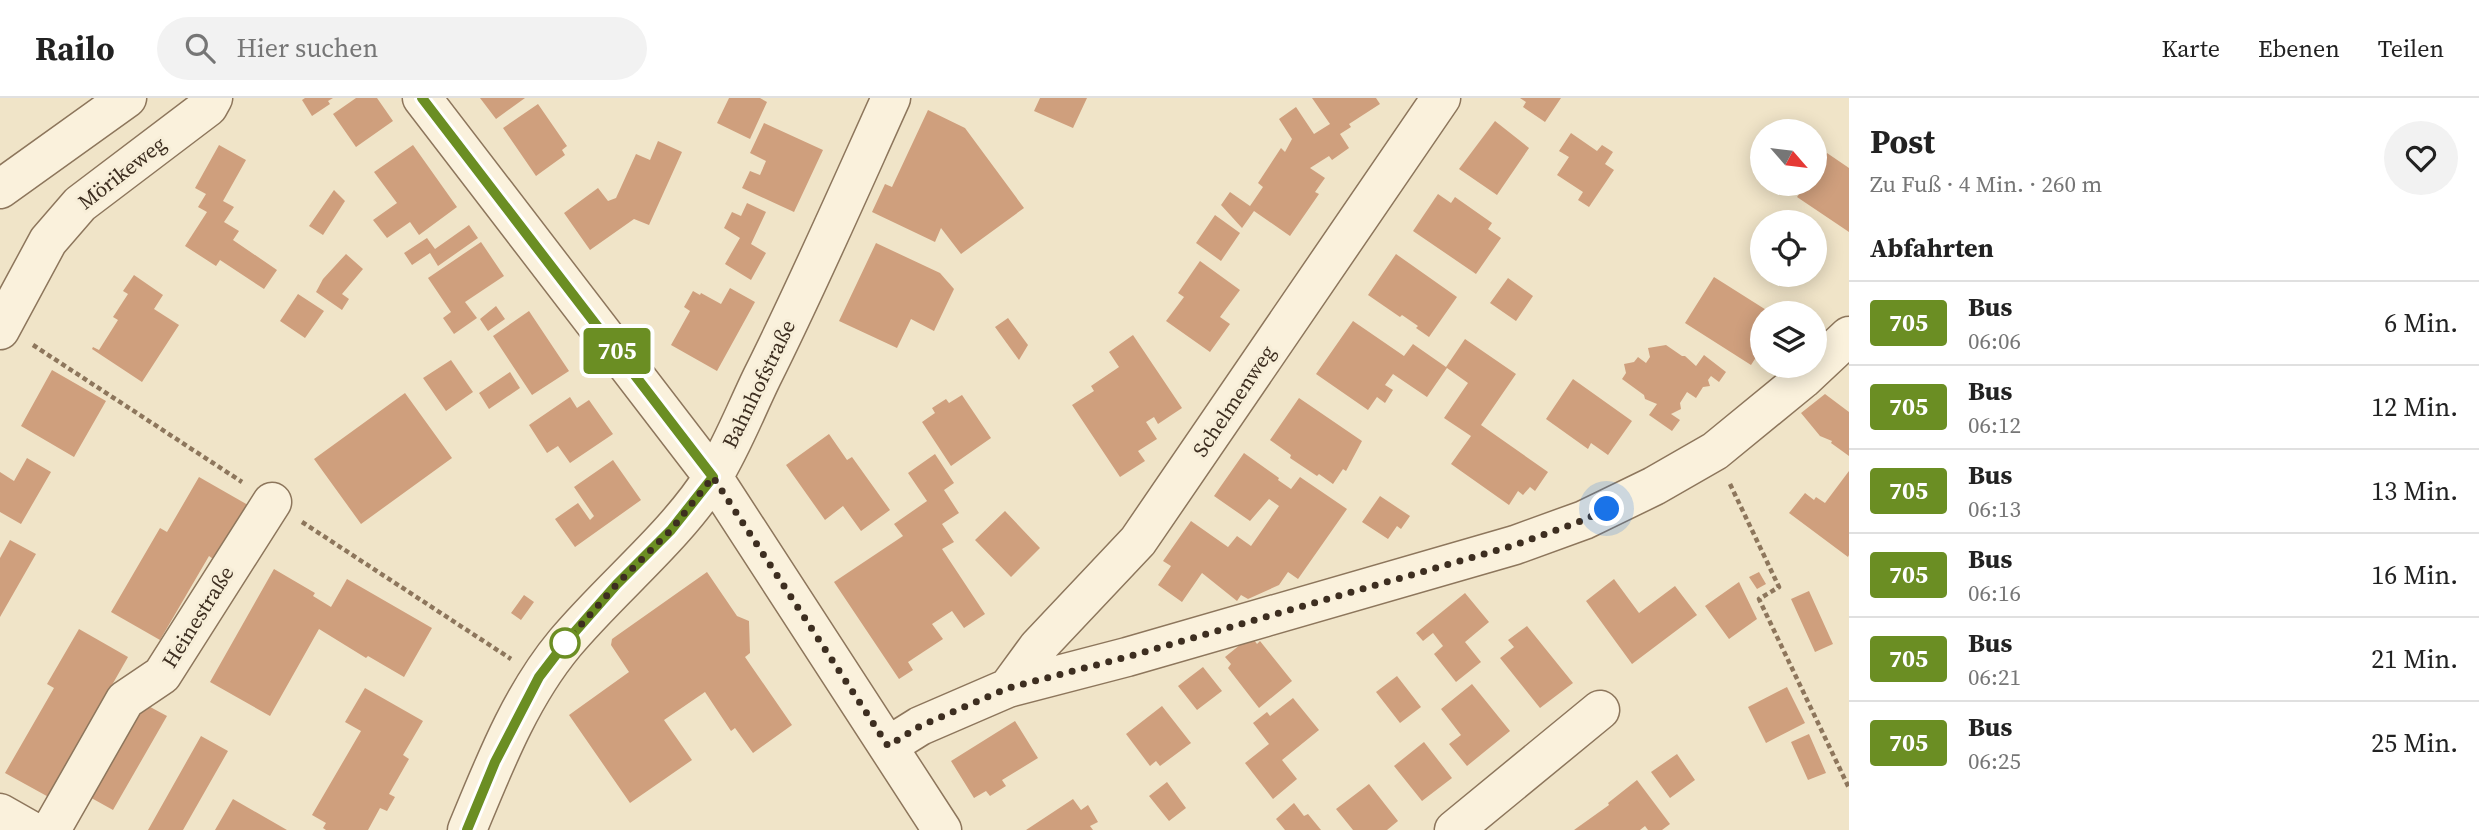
<!DOCTYPE html>
<html lang="de">
<meta charset="utf-8">
<style>
:root{--surface:#fff;--page:#f2f2f2;--text:#222;--muted:#767676;--line:#e0e0e0}
body{margin:0;font-family:"Source Serif 4",serif;background:var(--page);color:var(--text);height:100vh;display:flex;flex-direction:column;font-size:26px;white-space:nowrap}
*{box-sizing:border-box;margin:0}
p{font-size:23px;color:var(--muted)}
.icon{flex:none;width:38px;height:38px;fill:none;stroke:currentColor;stroke-width:2;stroke-linecap:round;stroke-linejoin:round}
.map{position:relative;flex:1;overflow:hidden}
.side{display:flex;flex-direction:column;background:var(--surface);width:630px}
.side>*{flex:none}
.badge{padding:0 14px;border-radius:5px;font-size:24px;line-height:46px}
.needle{width:46px;rotate:118deg}
.fabs{position:absolute;left:1750px;top:21px;display:grid;gap:14px}
.fabs a{display:grid;place-items:center;width:77px;height:77px;border-radius:50%;background:var(--surface);box-shadow:0 4px 18px #0003;font-size:35px}
.you{position:absolute;width:35px;height:35px;margin:-18px;border:5px solid #fff;border-radius:50%;background:#1a73e8;box-shadow:0 0 0 10px #1a73e833}
.map>.badge{position:absolute;translate:-50% -50%;box-shadow:0 0 0 4px #fff}
h2{padding:0 21px;font-size:26px;line-height:63px}
.round{display:grid;place-items:center;flex:none;width:74px;height:74px;border-radius:37px;background:var(--page)}
.head{display:flex;align-items:center;justify-content:space-between;height:119px;padding:0 21px}
h1{font-size:33px;font-weight:700;line-height:52px}
ul{padding:0;list-style:none}
li{display:flex;align-items:center;gap:21px;height:84px;padding:0 21px;border-top:2px solid var(--line)}
li div{flex:1}
li b{display:block;font-size:26px}
li em{font-style:normal}
li .badge{min-width:77px;font-weight:700;text-align:center}
header{display:flex;align-items:center;gap:42px;box-sizing:border-box;height:98px;padding:0 35px;background:var(--surface);border-bottom:2px solid var(--line)}
header strong{font-size:33px}
nav{display:flex;gap:38px;margin-inline-start:auto;font-size:24px}
.search{width:490px;height:63px;background:var(--page);display:flex;align-items:center;gap:18px;box-sizing:border-box;padding:0 24px;border-radius:38px;color:var(--muted);font-size:26px}
main{display:flex;flex:1;min-height:0}
.map>svg:first-child{display:block}
</style>
<header>
<strong>Railo</strong>
<div class="search"><svg class="icon" aria-label="search" viewBox="0 0 24 24"><circle cx="10" cy="10" r="6"/><path d="M15 15l6 6"/></svg>Hier suchen</div>
<nav><a>Karte</a><a>Ebenen</a><a>Teilen</a></nav>
</header>
<main>
<div class="map">
<svg width="1849" height="732" viewBox="0 0 1849 732">
<rect width="100%" height="100%" fill="#f0e4c8"/>
<path fill="#cf9f7d" d="M305 0H333L328 3 330 6 312 18 302 2Z
M356 0H377L393 23 356 49 333 16Z
M480 0H525L496 21Z
M729 0H760L767 4 750 41 717 25Z
M1040 0H1087L1073 30 1034 13Z
M1312 0H1376L1380 6 1349 26 1351 29 1340 36 1349 50 1332 62 1329 58 1310 70 1325 80 1315 94 1319 96 1290 138 1254 113 1242 130 1221 107 1230 94 1250 108 1263 89 1258 85 1281 50 1285 54 1292 41 1279 21 1296 9 1314 36 1330 26Z
M1520 0H1561L1545 24 1523 9 1526 4Z
M538 6 567 48 562 52 565 57 536 78 503 30Z
M928 12 965 30 1024 110 961 156 941 130 935 144 872 114 885 86 892 89Z
M1495 23 1529 50 1497 97 1459 71Z
M764 25 823 52 794 114 742 90 750 73 760 77 766 63 750 55Z
M1571 35 1597 53 1602 47 1613 54 1605 66 1614 72 1589 109 1578 102 1583 94 1557 77 1569 59 1559 53Z
M658 43 682 54 649 127 634 121 590 152 564 115 598 90 608 103 616 100 636 56 650 62Z
M219 47 246 62 223 103 234 109 224 124 239 133 233 142 277 172 264 191 220 162 216 168 185 148 207 114 198 109 206 96 195 90Z
M413 47 457 109 419 137 410 124 387 140 373 122 397 105 374 74Z
M1827 55 1849 70V134L1797 99 1806 86H1815V72Z
M334 92 345 103 323 137 309 128Z
M1438 96 1451 105 1455 99 1492 125 1488 131 1501 140 1476 176 1413 133Z
M747 105 766 114 751 146 766 155 751 182 725 166 740 140 724 130 732 114 741 118Z
M1215 117 1240 135 1221 163 1196 145Z
M469 127 478 140 438 168 430 155 412 167 404 155 427 140 435 151Z
M481 144 504 178 465 204 477 220 454 236 443 220 451 214 428 180Z
M876 145 940 175 954 191 934 233 911 221 897 250 839 223Z
M346 156 363 171 342 196 349 201 342 212 316 194 323 181Z
M1396 156 1457 199 1429 239 1416 230 1418 228 1402 217 1400 219 1368 197Z
M1200 163 1240 192 1220 219 1230 226 1210 254 1166 223 1184 199 1178 195Z
M134 177 163 197 154 211 179 227 142 284 92 251 93 249 99 252 118 222 113 219 128 196 123 193Z
M1714 179 1771 215H1762V250L1751 267 1685 225Z
M1508 180 1533 198 1516 223 1490 205Z
M730 190 755 204 717 273 671 247 690 213 684 209 693 193 700 197 701 195 721 206Z
M298 196 324 213 305 240 280 223Z
M496 208 505 221 488 233 480 221Z
M529 213 569 273 532 297 493 238Z
M1008 220 1028 247 1019 262 995 229Z
M1353 223 1404 258 1413 246 1446 269 1465 241 1516 276 1481 327 1548 374 1535 393 1530 389 1523 397 1518 393 1509 407 1451 366 1471 338 1444 320 1468 285 1447 270 1427 299 1393 276 1385 287 1393 292 1385 305 1377 299 1368 312 1316 276Z
M1133 237 1182 310 1158 326 1154 319 1146 324 1157 341 1138 353 1145 363 1120 379 1072 307 1094 293 1091 288 1119 269 1109 254Z
M1666 247 1682 258H1685L1696 268 1704 257 1726 274 1719 284 1711 278 1708 282 1710 288 1703 289 1696 300 1687 294 1680 305 1681 311 1671 316 1680 322 1672 333 1649 317 1657 306 1645 301 1644 297 1622 281 1626 275 1624 266 1634 264 1638 259 1646 265 1650 259 1648 250Z
M451 262 473 294 446 313 423 280Z
M52 272 106 303 74 359 21 328Z
M510 274 520 290 489 311 479 295Z
M1573 281 1632 323 1608 357 1591 345 1588 351 1546 321Z
M405 295 452 360 361 426 314 361Z
M1825 296 1849 314V358L1831 345 1832 343 1820 338 1801 315Z
M962 297 991 340 951 368 922 324 935 315 932 310 946 301 949 305Z
M570 299 577 310 589 302 613 336 570 365 558 348 547 355 529 327Z
M1299 300 1362 343 1346 373 1343 371 1333 386 1319 376 1317 378 1290 360 1291 357 1270 342Z
M829 336 847 362 852 359 890 412 861 433 843 408 825 422 786 367Z
M1244 355 1279 380 1278 382 1291 391 1300 379 1347 411 1298 481 1288 474 1279 487 1248 501 1241 497 1237 503 1202 475 1182 504 1158 487 1171 468 1163 463 1191 423 1228 449 1237 438 1251 448 1279 408 1269 401 1250 423 1214 398Z
M935 356 954 385 944 392 959 415 942 426 954 444 942 451 985 516 964 530 952 513 932 526 943 541 908 564 913 572 899 581 834 484 903 438 894 426 927 403 908 375Z
M27 360 51 374 21 426 0 414V374L14 383Z
M613 362 641 402 575 449 555 421 578 405 590 422 594 418 574 389Z
M1849 373V457L1848 459 1789 415 1805 395 1814 402 1816 399 1825 405Z
M199 379 248 407 216 463 209 458 160 542 111 514 160 430 167 434Z
M1380 398 1410 418 1401 431 1397 428 1388 441 1362 424Z
M1005 413 1040 450 1011 479 975 442Z
M10 442 36 456 0 519V460Z
M274 471 315 495 313 498 331 509 347 481 432 530 404 579 368 558 366 560 319 531 270 618 210 584Z
M707 474 737 518 749 523 750 555 745 559 792 627 753 655 735 630 731 633 705 594 664 622 692 662 630 705 569 617 629 574 611 547 612 541Z
M1759 474 1766 486 1757 491 1749 479Z
M1614 481 1639 515 1675 488 1697 517 1632 566 1586 503Z
M1739 484 1757 521 1729 541 1705 508Z
M1809 493 1833 546 1815 554 1791 501Z
M1465 495 1489 524 1465 544 1481 564 1456 584 1434 556 1443 548 1433 535 1423 543 1416 535Z
M524 497 534 504 521 522 511 515Z
M1527 528 1573 585 1540 610 1500 560 1514 549 1508 542Z
M79 531 128 559 96 615 54 702 5 675 54 590 47 586Z
M1251 538 1257 546 1260 543 1292 583 1259 610 1228 570 1231 566 1225 559Z
M1203 569 1222 593 1197 612 1178 588Z
M1397 578 1421 609 1400 625 1376 594Z
M1472 586 1510 633 1467 668 1449 646 1461 637 1441 611Z
M1787 589 1805 625 1766 645 1748 609Z
M365 590 423 623 403 657 409 661 389 696 395 699 387 713 380 710 368 732H326L323 730 326 725 312 717 361 633 345 624Z
M1293 600 1319 632 1282 662 1297 681 1273 701 1245 665 1269 646 1253 625 1267 614 1270 618Z
M139 603 167 618 113 712 86 697Z
M1162 608 1191 645 1160 668 1156 663 1150 668 1126 636Z
M1015 623 1038 660 1002 682 1006 688 990 698 986 693 974 700 951 663Z
M1809 636 1826 675 1808 682 1791 644Z
M201 638 228 653 183 732H148Z
M1424 644 1452 680 1422 703 1394 668Z
M1677 656 1695 682 1670 700 1651 674Z
M1637 682 1670 726 1662 732H1648L1645 728 1640 732H1574L1609 707 1608 705Z
M1167 684 1186 710 1169 723 1149 698Z
M1369 686 1398 723 1387 732H1353L1336 711Z
M233 701 287 732H215Z
M1073 701 1081 712 1088 707 1098 724 1090 728 1093 732H1026Z
M1294 705 1304 718 1308 716 1321 732H1285L1276 721Z"/>
<g fill="none" stroke-linecap="round" stroke-linejoin="round">
<defs>
<path id="minor" d="M422 0 713 379 942 732
M0 91 127 0
M0 232 48 143 80 106 208 9 213 0
M1008 590 1038 549 1138 443 1441 0
M888 648 920 628 1008 590 1127 559 1515 447 1584 422 1654 388 1715 353 1803 281 1849 238
M0 715 30 732
M51 732 125 602 162 577 272 404
M467 732C494 667 520 599 565 545 611 490 676 438 713 379 732 348 746 312 762 279 808 187 849 93 891 0
M1454 732 1600 612"/>
</defs>
<use href="#minor" stroke="#8d765c" stroke-width="41"/>
<path stroke="#8d765c" stroke-width="4.5" stroke-dasharray="5 3.5" stroke-linecap="butt" d="M33 247 242 384
M1730 386 1779 489 1759 501 1849 690
M302 424 511 561"/>
<use href="#minor" stroke="#faf1dc" stroke-width="38"/>
</g>
<g fill="none" stroke-linecap="round" stroke-linejoin="round">
<defs>
<path id="line" d="M422 0 713 379 671 432 617 486 565 545 539 579 495 664 467 732"/>
</defs>
<use href="#line" stroke="#fff" stroke-width="16"/>
<use href="#line" stroke="#6b8e23" stroke-width="10"/>
<path stroke="#3d2e20" stroke-width="7" stroke-dasharray="0 12.6" d="M565 545 617 486 671 432 713 379 888 648 920 628 1008 590 1127 559 1515 447 1584 422 1607 411"/>
</g>
<circle fill="#fff" stroke="#6b8e23" stroke-width="3.5" cx="565" cy="545" r="14"/>
<g text-anchor="middle" stroke-width="6" stroke-linejoin="round" paint-order="stroke">
<g font-size="21" fill="#3d2e20" stroke="#f7eed8">
<text transform="translate(122 75) rotate(-38)" y="7">Mörikeweg</text>
<text transform="translate(759 286) rotate(-64)" y="7">Bahnhofstraße</text>
<text transform="translate(1234 303) rotate(-56)" y="7">Schelmenweg</text>
<text transform="translate(198 519) rotate(-58)" y="7">Heinestraße</text>
</g>
</g>
</svg>
<div class="fabs">
<a><svg class="needle" viewBox="-14 -14 28 28"><path d="M0-13l5 13h-10z" fill="#e53935"/><path d="M0 13l5-13h-10z" fill="#767676"/></svg></a>
<a><svg class="icon" aria-label="locate" viewBox="0 0 24 24"><circle cx="12" cy="12" r="6"/><path d="M12 2v4M12 18v4M2 12h4M18 12h4"/></svg></a>
<a><svg class="icon" aria-label="layers" viewBox="0 0 24 24"><path d="M12 4l9 5-9 5-9-5zM3 14l9 5 9-5"/></svg></a>
</div>
<div class="you" style="left:1607px;top:411px"></div>
<b class="badge" style="left:617px;top:253px;background:#6b8e23;color:#fff">705</b>
</div>
<section class="side">
<div class="head"><div><h1>Post</h1><p>Zu Fuß · 4 Min. · 260 m</p></div><a class="round"><svg class="icon" aria-label="heart" viewBox="0 0 24 24"><path d="M12 20l-8-8c-3-5 5-10 8-4 3-6 11-1 8 4z"/></svg></a></div>
<h2>Abfahrten</h2>
<ul>
<li><span class="badge" style="background:#6b8e23;color:#fff">705</span><div><b>Bus</b><p>06:06</p></div><em>6 Min.</em></li>
<li><span class="badge" style="background:#6b8e23;color:#fff">705</span><div><b>Bus</b><p>06:12</p></div><em>12 Min.</em></li>
<li><span class="badge" style="background:#6b8e23;color:#fff">705</span><div><b>Bus</b><p>06:13</p></div><em>13 Min.</em></li>
<li><span class="badge" style="background:#6b8e23;color:#fff">705</span><div><b>Bus</b><p>06:16</p></div><em>16 Min.</em></li>
<li><span class="badge" style="background:#6b8e23;color:#fff">705</span><div><b>Bus</b><p>06:21</p></div><em>21 Min.</em></li>
<li><span class="badge" style="background:#6b8e23;color:#fff">705</span><div><b>Bus</b><p>06:25</p></div><em>25 Min.</em></li>
</ul>
</section>
</main>
